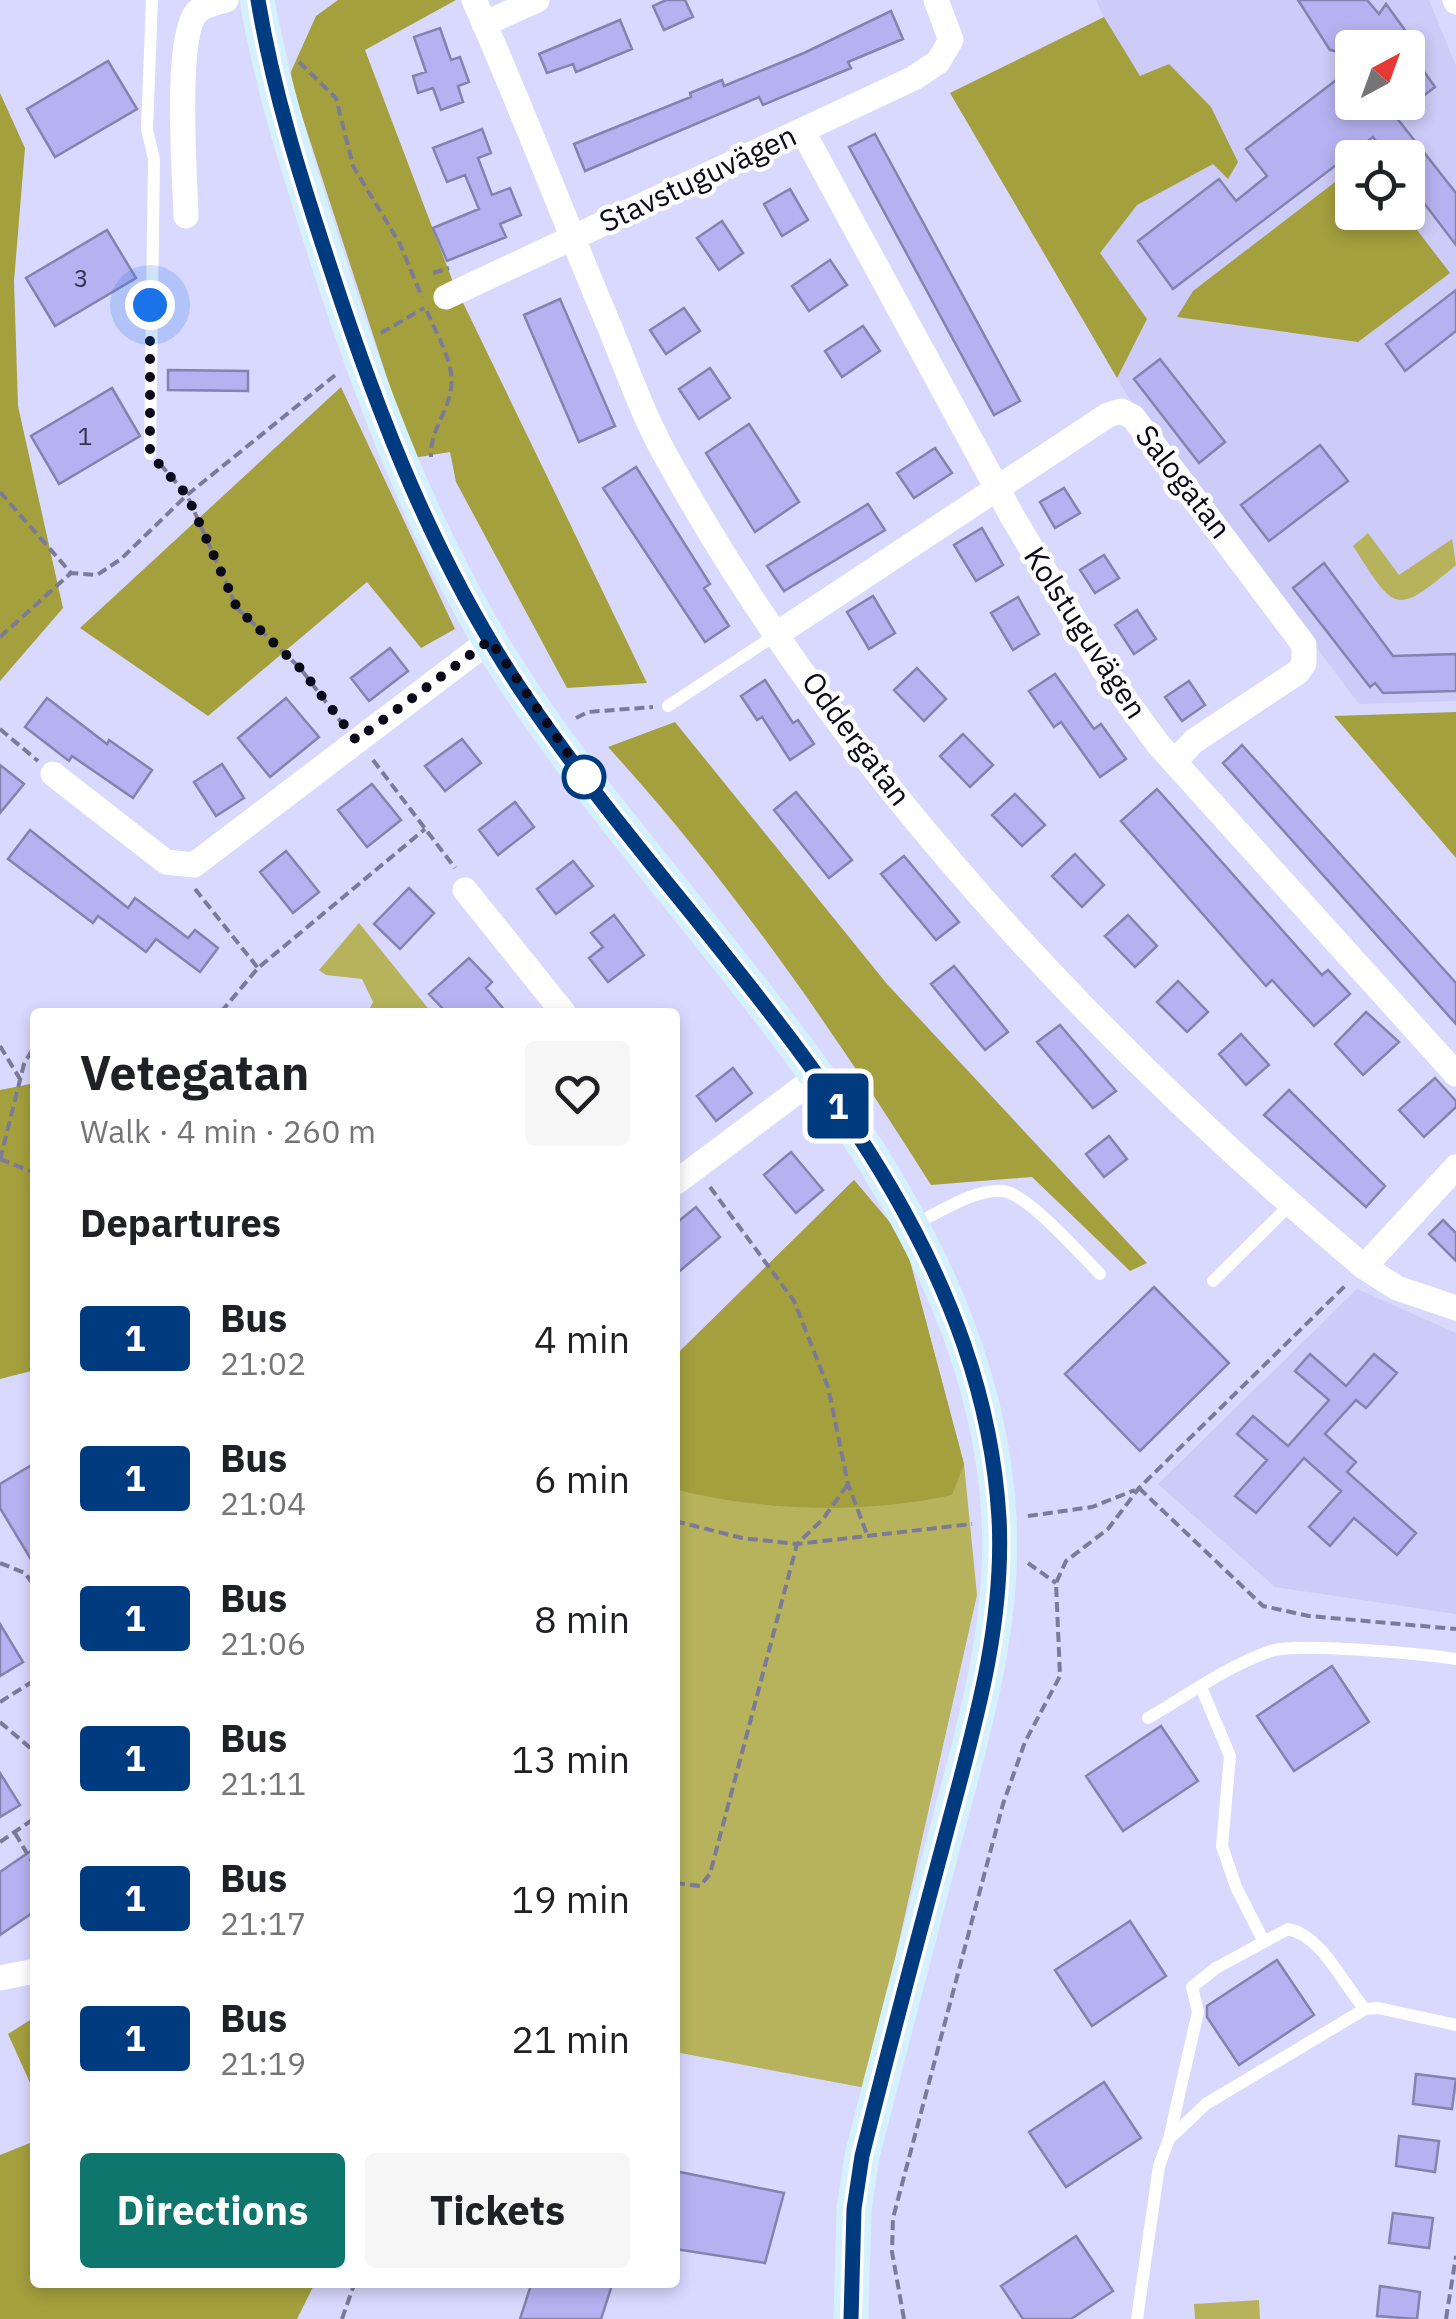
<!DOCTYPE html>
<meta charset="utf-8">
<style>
:root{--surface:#fff;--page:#f6f6f6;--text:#202124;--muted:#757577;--accent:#0f766e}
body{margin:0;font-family:"IBM Plex Sans",sans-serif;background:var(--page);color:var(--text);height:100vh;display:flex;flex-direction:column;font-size:38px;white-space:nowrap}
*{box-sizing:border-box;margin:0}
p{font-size:32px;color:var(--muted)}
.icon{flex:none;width:55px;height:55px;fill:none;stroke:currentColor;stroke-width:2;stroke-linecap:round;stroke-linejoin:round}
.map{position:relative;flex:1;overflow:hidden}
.side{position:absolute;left:30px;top:1008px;width:650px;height:1280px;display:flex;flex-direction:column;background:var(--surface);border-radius:10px;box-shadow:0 5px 15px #0003}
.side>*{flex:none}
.badge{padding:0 20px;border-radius:8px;font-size:35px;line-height:65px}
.needle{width:65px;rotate:41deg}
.tools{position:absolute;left:1335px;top:30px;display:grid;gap:20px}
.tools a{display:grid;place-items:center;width:90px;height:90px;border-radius:10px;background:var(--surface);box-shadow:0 5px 15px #0003;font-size:50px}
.you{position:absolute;width:50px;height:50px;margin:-25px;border:8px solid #fff;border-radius:50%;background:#1a73e8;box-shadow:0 0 0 15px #1a73e833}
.map>.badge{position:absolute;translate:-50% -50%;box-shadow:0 0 0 5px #fff}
h2{padding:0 50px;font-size:38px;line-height:90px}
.round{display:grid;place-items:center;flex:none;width:105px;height:105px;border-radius:10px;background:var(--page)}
.summary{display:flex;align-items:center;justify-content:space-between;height:170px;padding:0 50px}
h1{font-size:48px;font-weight:700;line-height:75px}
.button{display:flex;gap:20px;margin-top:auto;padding:20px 50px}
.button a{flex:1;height:115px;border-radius:10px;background:var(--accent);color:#fff;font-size:40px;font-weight:700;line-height:115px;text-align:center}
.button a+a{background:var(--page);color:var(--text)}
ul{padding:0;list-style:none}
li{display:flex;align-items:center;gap:30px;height:140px;padding:0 50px}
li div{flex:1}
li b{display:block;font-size:38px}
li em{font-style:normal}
li .badge{min-width:110px;font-weight:700;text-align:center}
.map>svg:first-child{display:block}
</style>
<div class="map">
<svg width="1456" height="2319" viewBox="0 0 1456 2319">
<rect width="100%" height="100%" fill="#d9d8ff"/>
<path fill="#cdcbf7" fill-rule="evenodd" d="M1096 0H1429L1456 66V701L1359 704 1127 395 950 93 1104 18ZM1352 48H1408V102H1352ZM1352 158H1408V212H1352Z
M1357 1289 1456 1333V1614L1275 1587 1158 1484Z"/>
<path fill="#b6b35c" d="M1368 533 1399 575 1452 539 1456 565C1394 617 1395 611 1353 546Z
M359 923 431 1012H368L373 1002 362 979 326 975 319 970Z
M854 1180 904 1239 964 1464 977 1595 866 2088 675 2052V1356Z
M1259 2300 1260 2319H1195L1194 2304Z"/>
<path fill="#a4a03e" d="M338 0H456L365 50 453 282 647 683 567 688 456 482 450 452 413 458 289 76 316 16Z
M1104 17 1140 76 1169 64 1211 107 1238 162 1228 179 1213 164 1137 205 1100 253 1147 319 1117 378 950 93Z
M0 93 25 148 14 281 18 406 63 608 0 681Z
M1352 169V212L1404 213 1450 273 1358 342 1177 317 1193 291Z
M341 387 455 629 421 648 367 582 208 716 80 628Z
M1456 712V858L1334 716Z
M675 722 887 984 1147 1263 1130 1271 1032 1177 931 1185C834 1031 731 882 608 747Z
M35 1083V1370L0 1379V1090Z
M854 1180 904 1239 964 1464 952 1495C864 1514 762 1512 675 1489V1356Z
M35 2017V2094L8 2034Z
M35 2141V2282L315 2283 297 2319H0V2155Z"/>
<path fill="#b6b2f1" stroke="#8482ae" stroke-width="2.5" d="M666 0H685L693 17 664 30 653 6Z
M1298 0H1367L1379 14 1386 4 1410 37 1396 48H1352V54L1330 50Z
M891 11 903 39 848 62 851 68 763 105 759 97 585 171 574 144 691 97 690 93 722 80 724 86 804 53Z
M620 20 632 49 576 72 573 64 547 73 539 54Z
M440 28 451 60 460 57 469 82 458 86 463 102 441 110 433 88 418 93 413 76 426 72 414 37Z
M1408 49 1435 87 1396 117 1456 193V245L1408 182V158H1389L1373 137 1173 289 1138 241 1219 179 1236 201 1267 176 1246 149 1352 68V102H1408Z
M108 61 137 109 55 157 27 109Z
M482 129 491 153 478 158 492 195 510 188 521 215 500 224 506 237 447 261 433 228 479 209 465 175 447 182 433 148Z
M875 134 1020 401 994 415 849 147Z
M790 189 808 220 782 236 764 204Z
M722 221 743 253 719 270 697 238Z
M107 230 136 278 55 326 26 278Z
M830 260 847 285 809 311 792 286Z
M1456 290V331L1405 371 1386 344Z
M560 299 615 426 579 442 524 315Z
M684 308 700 331 666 354 650 330Z
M863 326 880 351 842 377 825 351Z
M1160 359 1225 442 1199 463 1134 379Z
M710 368 730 398 699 419 679 389Z
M168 370 248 371V391L168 390Z
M112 388 140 436 59 484 31 436Z
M749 424 799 502 755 532 706 453Z
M1320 445 1348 481 1269 541 1241 505Z
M935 448 952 473 914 498 897 473Z
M636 467 710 584 704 588 729 626 705 642 603 488Z
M1064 488 1080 513 1055 528 1040 502Z
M868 504 885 530 784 591 767 566Z
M982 528 1003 565 976 581 954 545Z
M1104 555 1119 578 1095 593 1080 570Z
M1324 563 1393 656 1456 654V691L1383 693 1375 683 1370 687 1293 588Z
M873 596 895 633 869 649 847 612Z
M1018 597 1039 634 1013 650 991 613Z
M1137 610 1156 639 1134 654 1115 625Z
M390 648 408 671 369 701 351 678Z
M917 668 946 699 924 721 894 690Z
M1055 674 1094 729 1101 724 1126 759 1100 777 1061 722 1054 727 1029 691Z
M765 680 793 723 798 720 814 744 790 760 762 717 757 720 741 696Z
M1189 681 1205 705 1182 721 1165 697Z
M47 698 107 744 109 740 152 770 133 798 72 756 69 761 25 727Z
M286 698 319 737 270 777 238 738Z
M963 734 993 765 970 787 940 756Z
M462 739 481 763 445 791 425 766Z
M1242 745 1456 983V1024L1223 763Z
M222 764 244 798 216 816 194 782Z
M0 765 24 784 0 813Z
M372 784 401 820 367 847 338 810Z
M1157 789 1322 975 1328 970 1350 994 1314 1026 1272 980 1266 986 1121 821Z
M796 792 852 860 829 878 774 810Z
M1015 794 1045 825 1022 846 992 815Z
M515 802 534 827 498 855 479 830Z
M30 830 128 908 135 898 188 938 195 930 218 948 200 972 156 939 146 952 98 916 93 923 8 859Z
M286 851 319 892 293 913 260 872Z
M1075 854 1104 885 1082 907 1052 876Z
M904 856 959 922 936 940 881 874Z
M573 861 593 886 556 914 537 889Z
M409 888 434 913 400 949 374 924Z
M614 915 644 955 608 982 589 958 603 947 591 933Z
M1128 915 1157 946 1135 967 1105 936Z
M469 958 492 982 486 988 506 1012H446L429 994Z
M954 966 1008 1032 985 1050 931 984Z
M1178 981 1208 1012 1187 1032 1157 1002Z
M1366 1012 1399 1042 1363 1075 1335 1044Z
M1060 1025 1116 1091 1093 1108 1037 1042Z
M1241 1034 1269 1065 1246 1085 1219 1054Z
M733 1068 752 1093 716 1121 697 1096Z
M1435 1078 1456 1101V1107L1424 1137 1399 1110Z
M1289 1090 1385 1186 1366 1207 1264 1115Z
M1109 1136 1127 1159 1104 1177 1086 1154Z
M791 1152 823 1190 796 1213 764 1175Z
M696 1207 720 1237 675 1275V1224Z
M1443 1220 1456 1233V1261L1429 1234Z
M1154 1287 1229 1363 1140 1451 1065 1374Z
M1310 1354 1346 1386 1374 1354 1397 1373 1366 1408 1356 1400 1325 1434 1356 1462 1347 1472 1416 1533 1397 1555 1354 1518 1330 1546 1309 1527 1341 1491 1304 1458 1256 1513 1235 1496 1267 1460 1237 1434 1253 1416 1288 1446 1329 1400 1295 1371Z
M35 1463V1566L0 1508V1484Z
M0 1624 23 1662 0 1676Z
M1332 1666 1369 1722 1294 1771 1257 1716Z
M1161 1726 1198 1781 1123 1831 1086 1776Z
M0 1773 20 1805 0 1817Z
M35 1848V1911L0 1935V1872Z
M1130 1921 1166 1976 1092 2026 1055 1970Z
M1277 1960 1314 2015 1239 2065 1207 2017V2006Z
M1416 2074 1456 2079 1452 2109 1413 2104Z
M1104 2082 1141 2138 1066 2187 1029 2132Z
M1399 2136 1439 2141 1435 2172 1396 2166Z
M675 2171 784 2193 765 2263 675 2249Z
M1393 2213 1433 2218 1429 2248 1389 2243Z
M1076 2236 1113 2291 1071 2319H1023L1001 2286Z
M532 2282H613L601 2319H520Z
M1380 2286 1420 2292 1417 2319 1377 2316Z"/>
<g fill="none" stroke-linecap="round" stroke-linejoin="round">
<path stroke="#7c7b97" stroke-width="4" stroke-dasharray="10 5" stroke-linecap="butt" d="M299 62 336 98 353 166 400 244 422 297
M433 273 449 268
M427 311C436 334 455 363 451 388 448 413 430 430 431 457
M381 333 424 308
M160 464 187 495 237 608 300 668 341 722
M0 492 71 573 97 575 121 559 187 495 339 372
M0 637 71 573
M576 718 588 712 653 707
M0 729 38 761
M373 760 455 868
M195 889 258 968
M221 1012 258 968 425 829
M0 1046 20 1079
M0 1159 35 1173
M0 1160 24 1064 35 1045
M710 1187 794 1301 828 1387 848 1484 868 1537
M1139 1488 1263 1606 1309 1616 1456 1629
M1028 1516 1092 1507 1135 1490
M675 1521 742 1538 797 1544 972 1524
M0 1563 25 1573 35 1587
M1028 1563 1056 1583
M0 1702 35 1680
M0 1722 35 1752
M15 1833 35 1867
M0 1842 35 1818
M675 1883 700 1886 710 1874 797 1544 823 1519 848 1484
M342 2319 355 2282
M904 2319 892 2252 893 2218 1003 1804 1025 1742 1060 1676 1056 1583 1066 1561 1108 1529 1139 1488 1347 1284
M1446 2319 1456 2256"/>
<path stroke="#fff" stroke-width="12" d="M150 454 154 159 147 129 152 0
M668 706 777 634
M913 1225C937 1214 975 1188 1003 1191 1029 1195 1080 1254 1100 1274
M1213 1281 1291 1204
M1201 1687 1230 1756 1222 1846 1236 1887 1263 1940
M1148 1718C1188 1695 1227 1666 1271 1651 1298 1642 1422 1654 1456 1659
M1169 2139 1198 2012 1192 1987 1216 1968 1288 1929C1323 1936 1343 1985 1365 2009L1378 2008 1456 2025
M1137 2319 1159 2166 1169 2139 1206 2104 1365 2009"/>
<path stroke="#fff" stroke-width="25" d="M474 0C522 108 564 219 610 328 628 372 644 417 667 458 837 767 1096 1042 1364 1267L1397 1288 1456 1308
M1455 0 1456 2
M484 24 537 0
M802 130 1012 516 1104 670 1158 744 1456 1074
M186 216C185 178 174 36 197 12 204 5 217 3 226 0
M446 297 914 78 938 62 951 40 936 0
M777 634 1108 415 1121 411 1133 417 1304 645V663L1298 672 1194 741 1174 762
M53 774 166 862 194 865 490 640
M465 890 563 1012
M675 1183 815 1078
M1364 1267 1456 1167
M0 1978 35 1971"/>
<path stroke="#d5f1fd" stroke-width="35" d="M257 0C273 91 301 176 329 264 378 415 435 563 525 696 697 950 981 1191 999 1518 1005 1631 971 1738 943 1845 915 1949 889 2052 862 2156L854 2209 851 2319"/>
</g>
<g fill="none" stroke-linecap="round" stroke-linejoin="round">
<defs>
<path id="line" d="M258 0C273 91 300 176 329 264 378 415 435 563 525 696 699 953 979 1187 999 1518 1005 1630 971 1738 943 1845 915 1949 888 2052 862 2156L854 2209 851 2319"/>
</defs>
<use href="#line" stroke="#fff" stroke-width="22"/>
<use href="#line" stroke="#003b80" stroke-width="15"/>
<path stroke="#0a0918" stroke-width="10" stroke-dasharray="0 18" d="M150 305V454L187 495 237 608 300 668 356 740 490 640 584 777"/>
</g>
<circle fill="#fff" stroke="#003b80" stroke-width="5" cx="584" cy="777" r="20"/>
<g text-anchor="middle" stroke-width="9" stroke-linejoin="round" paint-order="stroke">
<g font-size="25" fill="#35334e">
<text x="81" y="287">3</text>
<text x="85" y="445">1</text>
</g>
<g font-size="30" fill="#0a0918" stroke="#fdfdfd">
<text transform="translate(698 179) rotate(-25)" y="10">Stavstuguvägen</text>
<text transform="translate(1183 482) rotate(52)" y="10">Salogatan</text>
<text transform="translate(1085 633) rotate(57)" y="10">Kolstuguvägen</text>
<text transform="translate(856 739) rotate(53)" y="10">Oddergatan</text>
</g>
</g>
</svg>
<div class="tools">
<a><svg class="needle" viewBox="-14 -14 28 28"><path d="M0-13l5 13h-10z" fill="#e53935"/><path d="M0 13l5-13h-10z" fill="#757577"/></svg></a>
<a><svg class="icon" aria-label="locate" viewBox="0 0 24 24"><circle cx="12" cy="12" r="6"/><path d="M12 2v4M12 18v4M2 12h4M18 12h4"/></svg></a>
</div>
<div class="you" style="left:150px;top:305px"></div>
<b class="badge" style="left:838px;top:1106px;background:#003b80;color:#fff">1</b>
<section class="side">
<div class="summary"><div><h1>Vetegatan</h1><p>Walk · 4 min · 260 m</p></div><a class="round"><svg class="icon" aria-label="heart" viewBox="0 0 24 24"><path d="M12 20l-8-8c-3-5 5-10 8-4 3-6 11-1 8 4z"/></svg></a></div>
<h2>Departures</h2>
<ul>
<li><span class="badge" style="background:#003b80;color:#fff">1</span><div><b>Bus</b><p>21:02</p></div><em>4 min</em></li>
<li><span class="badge" style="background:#003b80;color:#fff">1</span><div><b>Bus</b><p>21:04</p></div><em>6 min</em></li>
<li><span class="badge" style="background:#003b80;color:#fff">1</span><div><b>Bus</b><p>21:06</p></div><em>8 min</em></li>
<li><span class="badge" style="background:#003b80;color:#fff">1</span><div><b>Bus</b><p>21:11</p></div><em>13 min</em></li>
<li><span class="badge" style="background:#003b80;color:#fff">1</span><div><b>Bus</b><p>21:17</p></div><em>19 min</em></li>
<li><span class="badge" style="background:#003b80;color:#fff">1</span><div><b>Bus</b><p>21:19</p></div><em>21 min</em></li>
</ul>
<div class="button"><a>Directions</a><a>Tickets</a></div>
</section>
</div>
